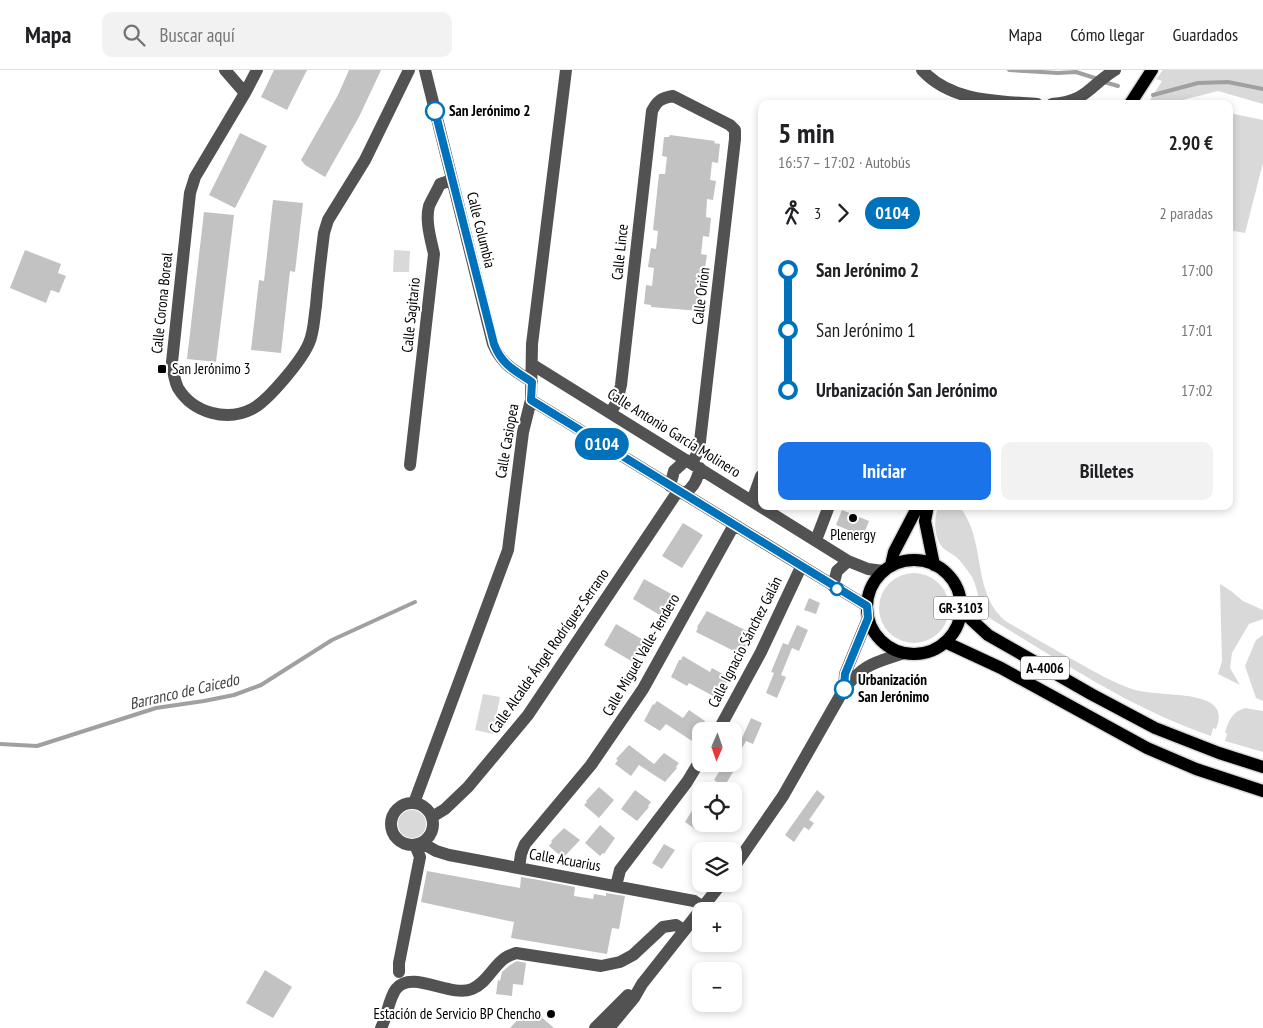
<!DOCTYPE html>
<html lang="es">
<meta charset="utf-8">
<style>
:root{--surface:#fff;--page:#f2f2f2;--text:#202124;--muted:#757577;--line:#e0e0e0;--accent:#1a73e8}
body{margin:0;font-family:"PT Sans Narrow",sans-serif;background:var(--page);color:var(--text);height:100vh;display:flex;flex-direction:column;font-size:19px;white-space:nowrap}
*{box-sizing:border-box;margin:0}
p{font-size:16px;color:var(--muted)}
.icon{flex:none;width:28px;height:28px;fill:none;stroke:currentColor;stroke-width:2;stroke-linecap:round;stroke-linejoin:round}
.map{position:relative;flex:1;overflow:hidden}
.details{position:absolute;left:758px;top:30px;width:475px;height:410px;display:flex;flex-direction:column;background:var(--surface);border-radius:10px;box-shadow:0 2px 8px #0003}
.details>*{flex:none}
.badge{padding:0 10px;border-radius:16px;font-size:18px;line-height:32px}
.needle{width:32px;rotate:182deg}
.controls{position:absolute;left:692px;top:652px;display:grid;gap:10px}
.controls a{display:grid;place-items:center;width:50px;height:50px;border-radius:10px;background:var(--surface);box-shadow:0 2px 8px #0003;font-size:25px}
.map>.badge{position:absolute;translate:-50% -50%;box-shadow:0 0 0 2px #fff}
.legs{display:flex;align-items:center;gap:8px;height:55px;padding:0 20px;font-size:16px}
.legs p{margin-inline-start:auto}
.head{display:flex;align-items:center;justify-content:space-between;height:85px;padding:0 20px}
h1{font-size:28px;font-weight:700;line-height:38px}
.primary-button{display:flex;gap:10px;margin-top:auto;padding:10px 20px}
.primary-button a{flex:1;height:58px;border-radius:10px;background:var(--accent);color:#fff;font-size:20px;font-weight:700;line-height:58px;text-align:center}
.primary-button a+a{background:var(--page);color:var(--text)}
ul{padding:0 20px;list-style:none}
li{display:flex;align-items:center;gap:18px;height:60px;font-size:19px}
li i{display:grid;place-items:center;width:8px;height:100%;margin:0 6px;background:currentColor}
li i::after{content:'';width:12px;height:12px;margin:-6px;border:4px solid;border-radius:50%;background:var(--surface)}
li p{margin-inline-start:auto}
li:first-child i{background:linear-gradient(#0000 50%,currentColor 0)}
li:last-child i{background:linear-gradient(currentColor 50%,#0000 0)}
header{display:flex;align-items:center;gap:30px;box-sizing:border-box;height:70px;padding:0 25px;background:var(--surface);border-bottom:1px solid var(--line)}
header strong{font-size:24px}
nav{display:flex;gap:28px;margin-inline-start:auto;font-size:18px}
.search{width:350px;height:45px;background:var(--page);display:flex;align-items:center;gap:12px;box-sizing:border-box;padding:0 18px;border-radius:10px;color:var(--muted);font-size:19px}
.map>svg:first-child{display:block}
</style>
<header>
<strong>Mapa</strong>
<div class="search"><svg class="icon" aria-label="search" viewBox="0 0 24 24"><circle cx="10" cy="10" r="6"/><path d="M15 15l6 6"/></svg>Buscar aquí</div>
<nav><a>Mapa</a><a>Cómo llegar</a><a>Guardados</a></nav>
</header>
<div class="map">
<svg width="1263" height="958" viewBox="0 0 1263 958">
<rect width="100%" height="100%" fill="#fff"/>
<path fill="#d9d9d9" d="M1163 0H1263V34L1218 21 1167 34 1150 30 1162 11 1156 9Z
M1229 43 1263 50V93L1245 163 1229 160Z
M394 180 410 181 409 202H393Z
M939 436H959C986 468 972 517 1001 547 1005 551 1010 554 1014 556 1035 568 1056 580 1077 592 1095 602 1112 612 1132 619 1155 626 1186 622 1207 631 1220 637 1221 647 1216 659L1213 658 1211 666C1132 639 1062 592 991 549 976 534 980 523 972 507 967 500 962 492 955 486 951 483 946 481 942 477 934 467 933 447 939 436Z
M879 538a35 35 0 1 1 70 0a35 35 0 1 1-70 0Z
M1220 514 1231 521 1243 531 1263 540V549L1249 554 1232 583 1230 598 1240 615 1218 604 1222 591Z
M1263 565V631L1256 628 1245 596 1256 570Z
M483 624 500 627 493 664 475 660Z
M1245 638 1263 641V682L1225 671 1227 664 1225 662C1229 650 1232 642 1245 638Z
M398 754a14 14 0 1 1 28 0a14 14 0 1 1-28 0Z"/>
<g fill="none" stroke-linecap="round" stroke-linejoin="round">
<path stroke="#a0a0a0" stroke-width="4" d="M1009 0 1058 3 1076 2 1098 9
M1104 12 1118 16
M1153 25 1198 13 1228 12 1263 19
M0 674 37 676 156 638 204 631 234 625 261 615 332 570 415 532"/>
</g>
<path fill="#c2c2c2" d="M274 0H307L287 40 261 27Z
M349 0H381L359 47 325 107 305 95 301 90 338 25Z
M240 63 267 76 235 138 209 125Z
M670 65 715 71 714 73 720 74 718 93 712 92 710 110 716 111 713 130 707 129 706 147 711 148 709 167 703 166 701 184 707 185 704 204 699 203 697 221 702 222 700 241 651 237V235L644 234 646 215 652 216 654 198 648 197 651 178 656 179 658 161 653 160 659 104H665L667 87 662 86 664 67H669Z
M273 130 303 133 295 202 290 201 281 283 251 280 259 210 264 211Z
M204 142 234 145 216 292 187 289Z
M25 180 61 194 58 203 66 206 59 223 51 220 46 233 10 218Z
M842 440 869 451 863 466 836 455Z
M683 453 703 465 682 498 662 486Z
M644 509 675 526 663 547 633 529Z
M809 528 820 533 816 544 804 540Z
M707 541 751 563 744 581 743 580 740 584 696 562 698 558 697 557Z
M616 554 645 571 633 592 604 575Z
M797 555 808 560 799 581 792 578 781 605 786 607 777 628 766 623 774 603 771 602 783 573 788 575Z
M683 586 710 602 712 598 728 607 726 612H727L717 628 689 613 687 616 671 607 679 590H681Z
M657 631 683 648 689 640 705 651 696 667 694 666 692 671 666 654 660 661 644 651 653 634 654 635Z
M751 648 762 653 753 674 746 671 734 692V675L738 666 742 668Z
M629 675 654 694 664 683 679 693 676 697 677 698 665 712 639 695 631 706 615 694 618 690 616 689Z
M724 694H733L732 695 736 697 724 717 714 710Z
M599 717 614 730 599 748 584 735 587 732 586 731Z
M635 720 651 732 648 736 649 737 637 751 621 739Z
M817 720 825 727 809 750 814 753 809 760 804 757 794 772 785 765Z
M701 726V749L695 759 685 752Z
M600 755 615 768 604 784 603 783 600 786 585 773Z
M564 758 580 770 563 788 549 776 552 772 551 771Z
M664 774 675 780 662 799 652 793Z
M427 801 520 818 521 807 539 810 575 817 574 826 593 829 594 824 606 826V823L625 826 619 859 612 858 607 884 511 868 514 852 421 832Z
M517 891 526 893 523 915 513 914 512 926 496 924 498 910 500 911 502 902 510 895Z
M265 900 292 917 273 948 246 933Z
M530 936 539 945 554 958H510Z"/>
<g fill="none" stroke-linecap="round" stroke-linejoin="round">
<defs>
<path id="major" d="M1130 34 1152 0
M928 436 925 451 934 495
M867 537a47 47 0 1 1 94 0a47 47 0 1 1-94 0Z
M891 495 894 482 918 436
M961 540 988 565 1091 624 1155 658 1219 683 1263 697
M945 572 1001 598 1147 678 1196 699 1263 721"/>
</defs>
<use href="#major" stroke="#dbdbdb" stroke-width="15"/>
<path stroke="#525252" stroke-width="12" d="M225 0 245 23
M257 0 245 23 195 107 190 123 172 292C173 301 174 310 178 318 193 343 227 352 252 339 268 331 302 290 309 273 314 262 314 248 316 236 318 211 321 187 324 163L328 150 365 90 409 0
M425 0 493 274C502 295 514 300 532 312
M922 0C951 32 997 31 1037 34
M1052 34C1088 31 1089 16 1115 0
M533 295 848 491 868 499 883 501
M531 330 867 536
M610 343 617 332 621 315 652 41C657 31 661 28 673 26L730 55 735 60V69L699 380 692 393
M410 395 434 184C431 170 425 151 429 136 432 129 437 121 440 114L452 110
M670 416 674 401 686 390
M684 424C694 417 697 410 700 398
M752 431 761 406
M816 470 829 436
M833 516 837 501 848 491
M844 619 845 604 868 548
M718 661 761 582 801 497
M391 754a21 21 0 1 1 42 0a21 21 0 1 1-42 0Z
M414 733 508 480 523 362 531 330 532 274 566 0
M432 747 445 739 468 717 528 645 678 421
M422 773 436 781 449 785 694 831 703 837
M734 797 783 726 844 619C865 593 874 593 904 583
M519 798 521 784 525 774 591 695 643 619 734 455
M616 816 620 800 687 712 701 689
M399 902V893L420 787 415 775
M381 958C387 947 389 928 396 919 412 899 450 928 472 919 487 913 493 896 505 888 508 886 513 884 516 883L601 896 620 892 633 885 663 857 676 855 684 860
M595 958 628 925
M609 958 634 928 642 914 721 814"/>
<use href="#major" stroke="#000" stroke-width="12"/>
</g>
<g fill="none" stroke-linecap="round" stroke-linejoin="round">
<defs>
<path id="line-1" d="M435 41 494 274C502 295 514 300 532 312L531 330 867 536 868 548 845 604 844 619"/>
</defs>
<use href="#line-1" stroke="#fff" stroke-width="11"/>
<use href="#line-1" stroke="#0072bc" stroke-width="8"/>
</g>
<g fill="#fff" stroke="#0072bc" stroke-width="2.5">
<circle cx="435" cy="41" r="9"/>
<circle cx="837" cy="519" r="6"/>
<circle cx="844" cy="619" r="9"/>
</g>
<g fill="#000" stroke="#fff" stroke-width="2">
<rect x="157" y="294" width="10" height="10" rx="2.5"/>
<circle cx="853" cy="448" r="5"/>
<circle cx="551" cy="944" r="5"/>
</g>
<g text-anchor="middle" stroke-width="4" stroke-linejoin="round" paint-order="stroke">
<g fill="#fff" stroke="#4c4c4c" stroke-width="1">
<rect x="933.5" y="526.5" width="55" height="23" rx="4"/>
<rect x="1021" y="586.5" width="48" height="23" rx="4"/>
</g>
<g font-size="14" font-weight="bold" fill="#000">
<text x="961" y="543">GR-3103</text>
<text x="1045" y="603">A-4006</text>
</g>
<g font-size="15" font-weight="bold" fill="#000" stroke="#fff" text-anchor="start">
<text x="449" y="46">San Jerónimo 2</text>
<text x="858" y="615">Urbanización<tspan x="858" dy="17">San Jerónimo</tspan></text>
</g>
<g font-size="15" fill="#000" stroke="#fff">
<text transform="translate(481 160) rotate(76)" y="5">Calle Columbia</text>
<text transform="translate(620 182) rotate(-84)" y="5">Calle Lince</text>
<text transform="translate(701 226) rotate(-83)" y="5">Calle Orión</text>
<text transform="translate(162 233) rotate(-84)" y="5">Calle Corona Boreal</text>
<text transform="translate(411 245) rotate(-84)" y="5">Calle Sagitario</text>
<text transform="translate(674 363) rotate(32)" y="5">Calle Antonio García Molinero</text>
<text transform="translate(507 371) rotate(-80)" y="5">Calle Casiopea</text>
<text transform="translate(745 572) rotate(-63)" y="5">Calle Ignacio Sánchez Galán</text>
<text transform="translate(549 581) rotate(-55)" y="5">Calle Alcalde Ángel Rodríguez Serrano</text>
<text transform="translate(641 585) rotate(-60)" y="5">Calle Miguel Valle-Tendero</text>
<text transform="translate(565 790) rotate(10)" y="5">Calle Acuarius</text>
</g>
<g font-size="15" fill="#000" stroke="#fff" text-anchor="start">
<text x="172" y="304">San Jerónimo 3</text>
<text x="853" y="470" text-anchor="middle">Plenergy</text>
<text x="541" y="949" text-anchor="end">Estación de Servicio BP Chencho</text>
</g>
<g font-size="16" font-style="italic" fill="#414141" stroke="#fff">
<text transform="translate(184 621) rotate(-13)" y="6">Barranco de Caicedo</text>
</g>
</g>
</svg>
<div class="controls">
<a><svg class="needle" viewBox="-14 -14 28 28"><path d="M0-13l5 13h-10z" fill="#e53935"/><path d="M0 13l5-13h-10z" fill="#757577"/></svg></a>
<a><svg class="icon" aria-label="locate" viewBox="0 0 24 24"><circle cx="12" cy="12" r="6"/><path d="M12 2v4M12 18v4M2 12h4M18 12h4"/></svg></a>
<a><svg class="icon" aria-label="layers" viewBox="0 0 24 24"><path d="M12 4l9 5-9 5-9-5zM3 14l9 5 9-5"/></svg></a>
<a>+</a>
<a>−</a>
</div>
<b class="badge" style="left:602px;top:374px;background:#0072bc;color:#fff">0104</b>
<section class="details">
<div class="head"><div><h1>5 min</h1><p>16:57 – 17:02 · Autobús</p></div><b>2.90 €</b></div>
<div class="legs"><svg class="icon" aria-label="walk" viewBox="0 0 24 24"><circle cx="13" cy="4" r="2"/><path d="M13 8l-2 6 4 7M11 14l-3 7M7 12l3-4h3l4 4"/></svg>3<svg class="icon" aria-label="forward" viewBox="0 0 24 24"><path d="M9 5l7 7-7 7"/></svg><b class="badge" style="background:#0072bc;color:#fff">0104</b><p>2 paradas</p></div>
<ul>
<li><i style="color:#0072bc"></i><b>San Jerónimo 2</b><p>17:00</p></li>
<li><i style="color:#0072bc"></i><span>San Jerónimo 1</span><p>17:01</p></li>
<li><i style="color:#0072bc"></i><b>Urbanización San Jerónimo</b><p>17:02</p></li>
</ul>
<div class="primary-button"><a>Iniciar</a><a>Billetes</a></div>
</section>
</div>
